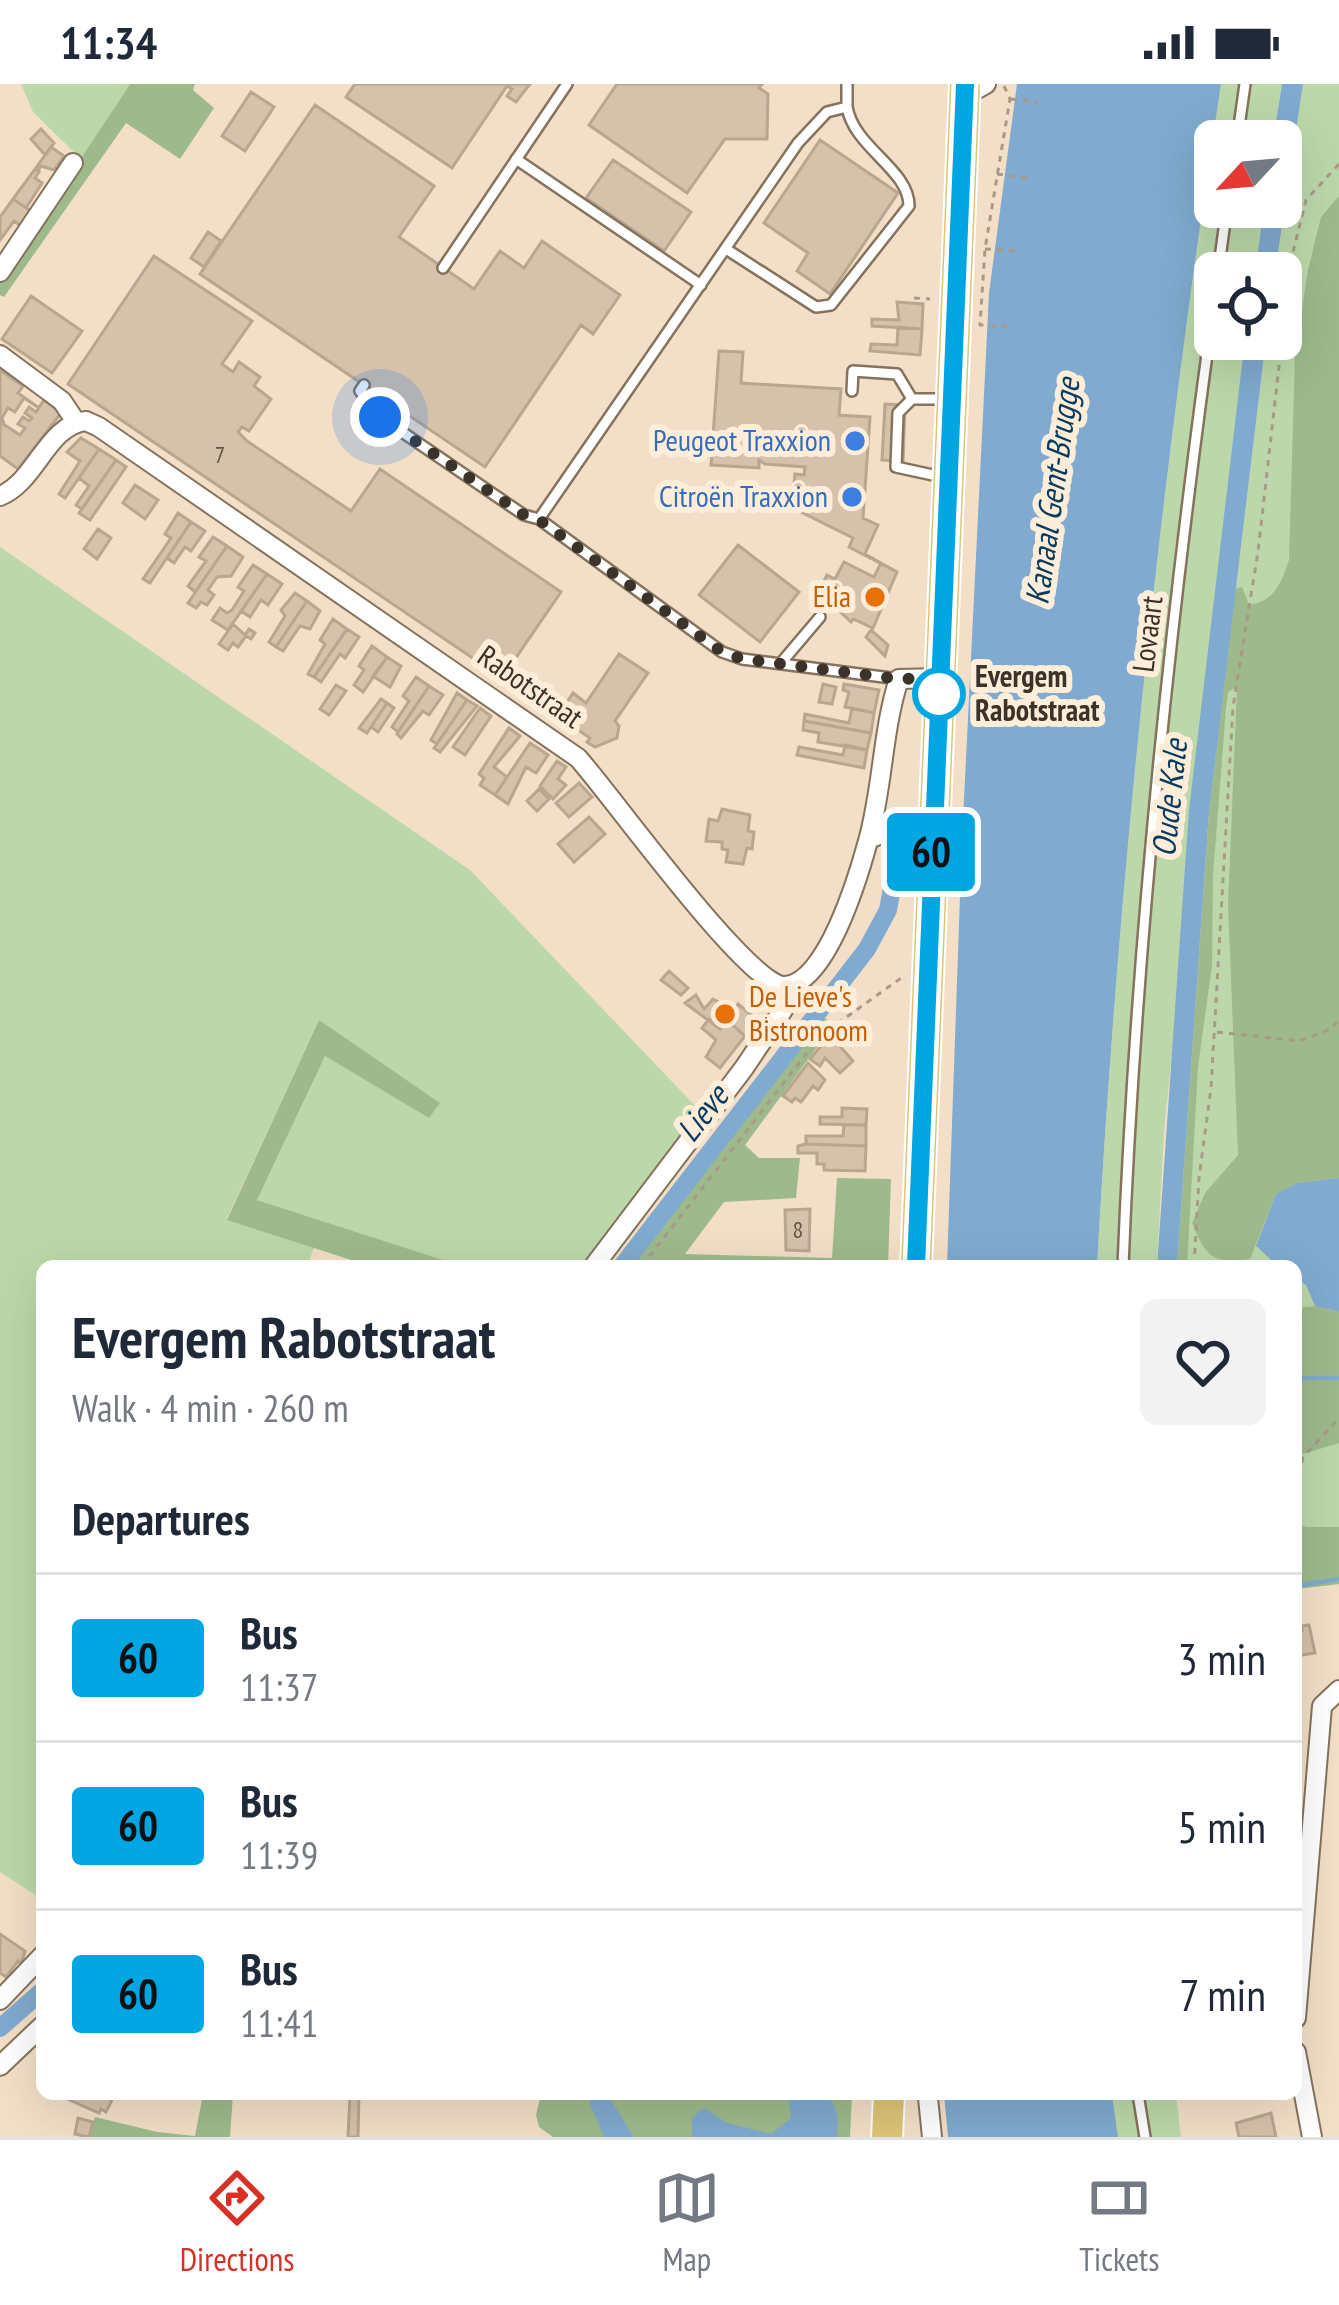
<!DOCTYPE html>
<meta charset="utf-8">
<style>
:root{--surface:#fff;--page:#f2f2f3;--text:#1f2937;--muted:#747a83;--line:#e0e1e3;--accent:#d93025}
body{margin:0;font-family:"PT Sans Narrow",sans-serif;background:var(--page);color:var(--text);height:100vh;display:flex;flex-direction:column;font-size:45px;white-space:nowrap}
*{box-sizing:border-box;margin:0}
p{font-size:39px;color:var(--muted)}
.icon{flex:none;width:66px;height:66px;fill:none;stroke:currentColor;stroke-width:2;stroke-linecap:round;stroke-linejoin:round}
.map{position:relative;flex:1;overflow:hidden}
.side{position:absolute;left:36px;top:1176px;width:1266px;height:840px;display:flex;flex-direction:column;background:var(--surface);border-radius:18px;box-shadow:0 12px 48px #0002}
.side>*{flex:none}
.badge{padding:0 24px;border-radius:9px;font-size:42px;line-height:78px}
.needle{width:78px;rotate:244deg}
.controls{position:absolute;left:1194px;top:36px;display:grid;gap:24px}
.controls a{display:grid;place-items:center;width:108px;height:108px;border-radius:18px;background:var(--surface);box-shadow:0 12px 48px #0002;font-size:60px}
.you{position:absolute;width:60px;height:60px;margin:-30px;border:9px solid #fff;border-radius:50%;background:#1a73e8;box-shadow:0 0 0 18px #1a73e833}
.map>.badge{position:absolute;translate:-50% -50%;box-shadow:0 0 0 6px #fff}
h2{padding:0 36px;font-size:45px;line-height:108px}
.round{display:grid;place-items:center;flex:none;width:126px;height:126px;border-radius:18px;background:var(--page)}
.head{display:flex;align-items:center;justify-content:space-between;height:204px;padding:0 36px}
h1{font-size:57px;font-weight:700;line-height:90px}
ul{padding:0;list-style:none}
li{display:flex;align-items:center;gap:36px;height:168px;padding:0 36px;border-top:3px solid var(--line)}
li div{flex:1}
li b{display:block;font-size:45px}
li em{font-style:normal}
li .badge{min-width:132px;font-weight:700;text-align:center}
.status{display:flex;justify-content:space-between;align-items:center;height:84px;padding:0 60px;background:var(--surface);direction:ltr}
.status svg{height:33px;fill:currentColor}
.tabs{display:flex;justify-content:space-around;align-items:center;height:168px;border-top:3px solid var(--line);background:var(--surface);font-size:33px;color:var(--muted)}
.tabs a{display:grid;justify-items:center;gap:6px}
.tabs .active{color:var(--accent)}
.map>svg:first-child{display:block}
</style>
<div class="status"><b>11:34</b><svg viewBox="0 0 49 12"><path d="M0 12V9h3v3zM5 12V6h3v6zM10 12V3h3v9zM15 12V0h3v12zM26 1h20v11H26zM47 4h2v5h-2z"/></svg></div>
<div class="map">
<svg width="1339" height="2053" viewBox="0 0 1339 2053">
<rect width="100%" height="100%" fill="#f3dfc7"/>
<path fill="#bcd8aa" d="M21 0H130L81 75 33 28Z
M1221 0H1282L1273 57H1215V123H1264L1255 189H1215V255H1245L1164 1048 1157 1182H1097C1119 786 1161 392 1221 0Z
M1303 0H1339V1228L1315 1222 1296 1224V1182H1177L1209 728 1266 255H1281V189H1275Z
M0 463 470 786 702 1029 586 1182H462L257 1116 325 971 429 1034 319 936 227 1135 314 1164 307 1182H42V1822L37 1812 0 1788Z
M1339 1292V1500L1296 1505V1295Z
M1112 2010H1176L1181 2053H1118Z"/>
<path fill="#9eba8c" d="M130 0H195L193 6 214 24 180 75 126 39 4 213 0 211V197Z
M1339 112V1094L1297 1099 1276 1110 1250 1175C1211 1180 1206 1172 1192 1139L1205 1109 1238 1071 1228 820 1237 603 1228 608 1226 624 1213 792 1212 881 1198 983 1187 1182H1177L1209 728 1235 505 1242 503 1249 521C1275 517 1281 499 1289 476L1295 270 1308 186 1321 133Z
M825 934 838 944 826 951 745 1061 759 1074H800L796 1114 724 1118 685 1170 832 1174 837 1094 891 1095 888 1182H661L655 1178 651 1182H631Z
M319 936 440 1019 429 1034 325 972 257 1116 462 1182H370L227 1136Z
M1315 1222 1339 1228V1359L1296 1372V1224Z
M1296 1438 1306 1443H1339V1500L1296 1505Z
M203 2010H233L230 2053H89L95 2033 157 2048 195 2052Z
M541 2010H852L850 2053H553L539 2043 536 2031Z"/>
<path fill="#80aacf" d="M1017 0H1221C1161 392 1119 786 1097 1182H947L962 756 989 209Z
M1282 0H1303L1275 189H1255L1264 123H1281V57H1273Z
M1245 255H1266L1209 728 1177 1182H1157L1189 726Z
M1339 1094V1228L1315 1222 1306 1201 1296 1194V1182H1278L1256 1162 1276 1110 1297 1099Z
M586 2010H607L634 2053H604Z
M788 2010H825C839 2022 838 2036 837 2053H692V2033L704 2024 727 2039 771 2050 791 2034Z
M944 2010H1112L1118 2053H948Z"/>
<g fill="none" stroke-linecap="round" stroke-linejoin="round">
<path stroke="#80aacf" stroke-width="4.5" d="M1296 1294H1339
M1296 1502 1339 1495"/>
<path stroke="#80aacf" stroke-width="18" d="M622 1182 867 865 888 826 895 787
M0 1944 42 1907"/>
</g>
<path fill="#d6c2aa" stroke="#b9a68f" stroke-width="3" d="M355 0H530L516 18 507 12 512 5 507 2 452 84 346 13Z
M617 0H762L759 4 768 10 767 55H725L687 109 589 41Z
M251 8 274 23 245 67 222 52Z
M315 21 434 102 399 153 474 205 500 167 524 184 542 157 620 211 593 250 581 241 485 383 200 190Z
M41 45 54 59 45 71 31 55Z
M820 56 898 109 830 210 797 187 808 169 764 139Z
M51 63 64 72 54 86 41 82 38 87 35 85Z
M613 76 691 128 664 167 586 114Z
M35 85 39 88 35 94 42 99 26 124 13 115Z
M13 115 31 127 21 142 14 137 0 156V133Z
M208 148 221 157 204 183 191 174Z
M154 172 252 237 222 280 233 288 239 278 260 293 254 302 271 315 249 347 242 343 238 348 247 357 351 427 380 385 561 508 502 594 68 300Z
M31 212 82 247 52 289 2 255Z
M897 218 923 220 922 245 872 242V235L899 236Z
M898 243 922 245 920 271 870 267 871 260 897 261Z
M719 267 743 268 741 299 841 305 839 331 870 333 863 434 878 441 865 470 897 488 849 463 853 454 801 428V420L792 419 795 390 804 391 805 383 765 380 759 376V384L711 381Z
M0 286 23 302 18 309 39 324 24 314 15 328 8 324 2 334 4 340 0 338Z
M44 316 61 329 18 385 0 372V338L20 351 25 344 18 340 23 333 29 337 32 334 25 329 29 323 36 328Z
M885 320 905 321 903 377 882 376Z
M81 354 99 365 65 414 59 410 80 377 67 368Z
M99 365 116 376 82 425 76 421 89 402 79 394Z
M116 376 126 383 90 436 79 429Z
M135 401 158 416 145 435 123 419Z
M178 429 191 438 150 499 143 495 171 454 165 450Z
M191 438 205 447 191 467 185 463 174 479 167 474Z
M98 445 111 454 97 475 84 465Z
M213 453 227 462 195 508 188 502 206 477 199 473Z
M738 461 799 508 760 558 699 511Z
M227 462 243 473 231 492 217 493 208 506 214 511 207 521 201 518 196 524 188 519Z
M844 478 874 493 881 479 897 488 873 544 853 535 851 538 833 521 839 509 822 501 827 491 835 495Z
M253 481 267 490 228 546 212 536 220 524 227 529 232 526 244 507 238 503Z
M267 490 282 500 268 521 261 516 250 533 241 527Z
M295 509 307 517 276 563 269 558 285 532 281 526Z
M307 517 320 527 310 545 300 542 283 567 276 563Z
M333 535 347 545 314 593 308 590 325 560 320 556Z
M233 540 245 551 249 545 255 549 251 555 246 552 238 563 233 559 228 566 219 560Z
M347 545 359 553 345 574 340 570 321 598 314 593Z
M871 546 888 561 885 572 866 553Z
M372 562 387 573 363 608 354 601 364 586 359 582Z
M619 570 648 589 615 637 619 642 617 654 595 663 587 658 590 654 558 632 573 609 586 619Z
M387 573 401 582 390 603 373 592Z
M416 593 429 602 398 648 392 643 409 617 403 612Z
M823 600 836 603 832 620 819 618Z
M844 600 879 606 874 629 845 623 849 608 843 606Z
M336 601 346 607 329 631 320 625Z
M429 602 443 611 429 631 423 627 401 654 397 650Z
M457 609 467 616 437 660 431 656Z
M381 615 387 619 367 649 359 644Z
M467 616 477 622 440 668 434 664Z
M387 619 394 624 378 648 371 643Z
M480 624 491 632 465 671 453 663Z
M852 624 874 629 871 649 804 637 805 630 849 639Z
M804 637 871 649 867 666 818 658 819 649 803 646Z
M509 644 520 652 494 683 507 693 495 711 480 701 484 694 479 690Z
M530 659 548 671 536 689 526 683 508 720 495 711Z
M845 661 867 666 864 684 797 671 799 663 843 671Z
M557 677 566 683 558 695 566 701 553 715 540 702Z
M579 699 592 713 569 733 556 719Z
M539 705 549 715 537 727 527 717Z
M722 725 750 731 748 747 754 748 752 765 747 764 743 780 726 778 728 766 722 765V758L706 757 709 735 718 737Z
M589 733 605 750 574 778 558 760Z
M669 887 688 904 681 911 661 896Z
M696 911 704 925 713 915 734 926 738 920 758 936 745 952 728 937 720 945 685 919Z
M709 935 720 945 728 937 745 952 720 984 706 973 716 956 702 944Z
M830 951 853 977 840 989 825 974 820 982 810 975Z
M808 979 825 996 818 1006 813 1002 801 1018 795 1014 792 1018 783 1012Z
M842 1024 867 1025 866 1041 820 1040V1033H842Z
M844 1041H866V1062L806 1060V1052H843Z
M806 1060 866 1062 865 1087 824 1086V1080H817V1069H798V1062Z
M810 1125 809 1167 786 1166 785 1126Z
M1309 1541 1315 1569 1296 1572V1548L1302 1547 1301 1542Z
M0 1850 25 1867 21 1880 18 1877 6 1893 0 1889Z
M56 2010H103L112 2016 106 2028 101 2025 99 2029Z
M350 2010H359L358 2053H348Z
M1271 2029 1276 2053H1239L1236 2039Z
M78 2034 93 2038 89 2053 75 2050Z"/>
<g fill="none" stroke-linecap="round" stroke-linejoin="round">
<defs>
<path id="lane" d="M1237 57 1245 0
M516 75 701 201
M726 165 816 223 831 221 909 122C909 85 854 64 847 23
M443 184 567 0
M1218 189 1227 123
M364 301 360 307 380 333 524 431 539 435 722 568 742 575 899 595
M852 307 853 287 897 290 912 315H946
M912 315 898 329 896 383 942 393
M539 435 798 59 827 28 847 23V0
M781 579 820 533
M1123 1182C1136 857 1170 534 1215 212
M1138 2010 1145 2053"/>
<path id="street" d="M965 12 986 0
M0 188 73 79
M0 271 62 317 76 338
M0 412C36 398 47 341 86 337L99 343 578 674C610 709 749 904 785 902 827 900 859 790 868 757 883 704 882 647 899 595L940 594
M869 755 898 743 932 746
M594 1182 744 984 783 926 785 902
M0 1916 42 1872
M1296 1934 1322 1622 1339 1606
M1296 1968 1312 2053
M0 1982 42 1942
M928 2014 932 2053"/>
<path id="primary" d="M916 1182 965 0
M887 2053 889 2010"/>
</defs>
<use href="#lane" stroke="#85735d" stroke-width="14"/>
<use href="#street" stroke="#85735d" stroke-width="22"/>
<use href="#primary" stroke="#fff" stroke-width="34"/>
<path stroke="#a99a88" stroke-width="3" stroke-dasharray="6 6" stroke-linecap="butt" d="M1004 2 1010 15 985 165 980 241 1012 243
M1011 15 1038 18
M997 90 1027 94
M985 165 1019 167
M914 214 930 215
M1217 948 1299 957 1328 946 1339 937
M642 1182 820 952 904 892
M1194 1182 1199 1094 1211 1004 1233 623 1258 468 1291 176 1306 116 1339 80
M1296 1414 1303 1373 1339 1334"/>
<use href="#lane" stroke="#fff" stroke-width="9"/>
<use href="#street" stroke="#fff" stroke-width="18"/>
<use href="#primary" stroke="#ddc577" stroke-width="30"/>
</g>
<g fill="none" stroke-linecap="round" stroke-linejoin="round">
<defs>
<path id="line" d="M916 1182 965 0"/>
</defs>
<use href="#line" stroke="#fff" stroke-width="27"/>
<use href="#line" stroke="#00a6e2" stroke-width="18"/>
<path stroke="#3b3329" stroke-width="12" stroke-dasharray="0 21.6" d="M380 333 524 431 538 435 722 568 742 575 898 595 940 594 939 610"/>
</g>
<g fill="#3f7fe0" stroke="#fdedd9" stroke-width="4.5">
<circle cx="855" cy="357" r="12"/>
<circle cx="852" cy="413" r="12"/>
</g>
<g fill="#e8710a" stroke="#fdedd9" stroke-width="4.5">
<circle cx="875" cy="513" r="12"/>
<circle cx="725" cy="930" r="12"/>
</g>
<circle fill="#fff" stroke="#00a6e2" stroke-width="6" cx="939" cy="610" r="24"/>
<g text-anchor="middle" stroke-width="12" stroke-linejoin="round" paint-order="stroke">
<g font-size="24" fill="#625749">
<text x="220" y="379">7</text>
<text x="798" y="1154">8</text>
</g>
<g font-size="30" fill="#366cbe" stroke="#fdedd9" text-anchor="end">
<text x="831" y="367">Peugeot Traxxion</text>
<text x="828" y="423">Citroën Traxxion</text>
</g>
<g font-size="30" fill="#c56008" stroke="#fdedd9" text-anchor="end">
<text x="851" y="523">Elia</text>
<text x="749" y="923" text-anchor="start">De Lieve's<tspan x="749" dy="34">Bistronoom</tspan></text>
</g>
<g font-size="30" fill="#3b3329" stroke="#fdedd9">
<text transform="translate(1148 550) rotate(-83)" y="10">Lovaart</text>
<text transform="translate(530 603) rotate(35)" y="10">Rabotstraat</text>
</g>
<g font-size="30" font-weight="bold" fill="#3b3329" stroke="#fdedd9" text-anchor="start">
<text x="975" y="603">Evergem<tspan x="975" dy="34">Rabotstraat</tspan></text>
</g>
<g font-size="33" font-style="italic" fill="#083b5f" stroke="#fdedd9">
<text transform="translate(1052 407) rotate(-82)" y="12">Kanaal Gent-Brugge</text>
<text transform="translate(1169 714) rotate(-84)" y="12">Oude Kale</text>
<text transform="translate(702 1029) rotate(-52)" y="12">Lieve</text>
</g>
</g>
</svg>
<div class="controls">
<a><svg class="needle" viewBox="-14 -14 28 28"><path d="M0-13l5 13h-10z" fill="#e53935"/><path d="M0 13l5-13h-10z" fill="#747a83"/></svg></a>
<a><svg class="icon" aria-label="locate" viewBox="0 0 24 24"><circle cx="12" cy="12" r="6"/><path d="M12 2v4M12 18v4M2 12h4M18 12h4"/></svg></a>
</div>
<div class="you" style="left:380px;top:333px"></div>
<b class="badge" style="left:931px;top:768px;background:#00a6e2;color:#111">60</b>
<section class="side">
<div class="head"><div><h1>Evergem Rabotstraat</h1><p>Walk · 4 min · 260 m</p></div><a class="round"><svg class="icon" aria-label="heart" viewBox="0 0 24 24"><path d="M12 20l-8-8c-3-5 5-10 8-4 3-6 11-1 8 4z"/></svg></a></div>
<h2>Departures</h2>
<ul>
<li><span class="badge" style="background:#00a6e2;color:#111">60</span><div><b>Bus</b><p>11:37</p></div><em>3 min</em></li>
<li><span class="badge" style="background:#00a6e2;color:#111">60</span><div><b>Bus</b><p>11:39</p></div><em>5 min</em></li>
<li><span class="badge" style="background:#00a6e2;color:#111">60</span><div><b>Bus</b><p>11:41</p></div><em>7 min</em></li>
</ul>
</section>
</div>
<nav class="tabs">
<a class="active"><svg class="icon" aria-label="directions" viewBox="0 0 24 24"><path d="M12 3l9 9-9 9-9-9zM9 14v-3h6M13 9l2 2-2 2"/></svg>Directions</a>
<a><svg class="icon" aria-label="map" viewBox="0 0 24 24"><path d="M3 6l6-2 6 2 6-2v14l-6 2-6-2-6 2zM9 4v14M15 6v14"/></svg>Map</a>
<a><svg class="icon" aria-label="tickets" viewBox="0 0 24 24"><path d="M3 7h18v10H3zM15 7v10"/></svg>Tickets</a>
</nav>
